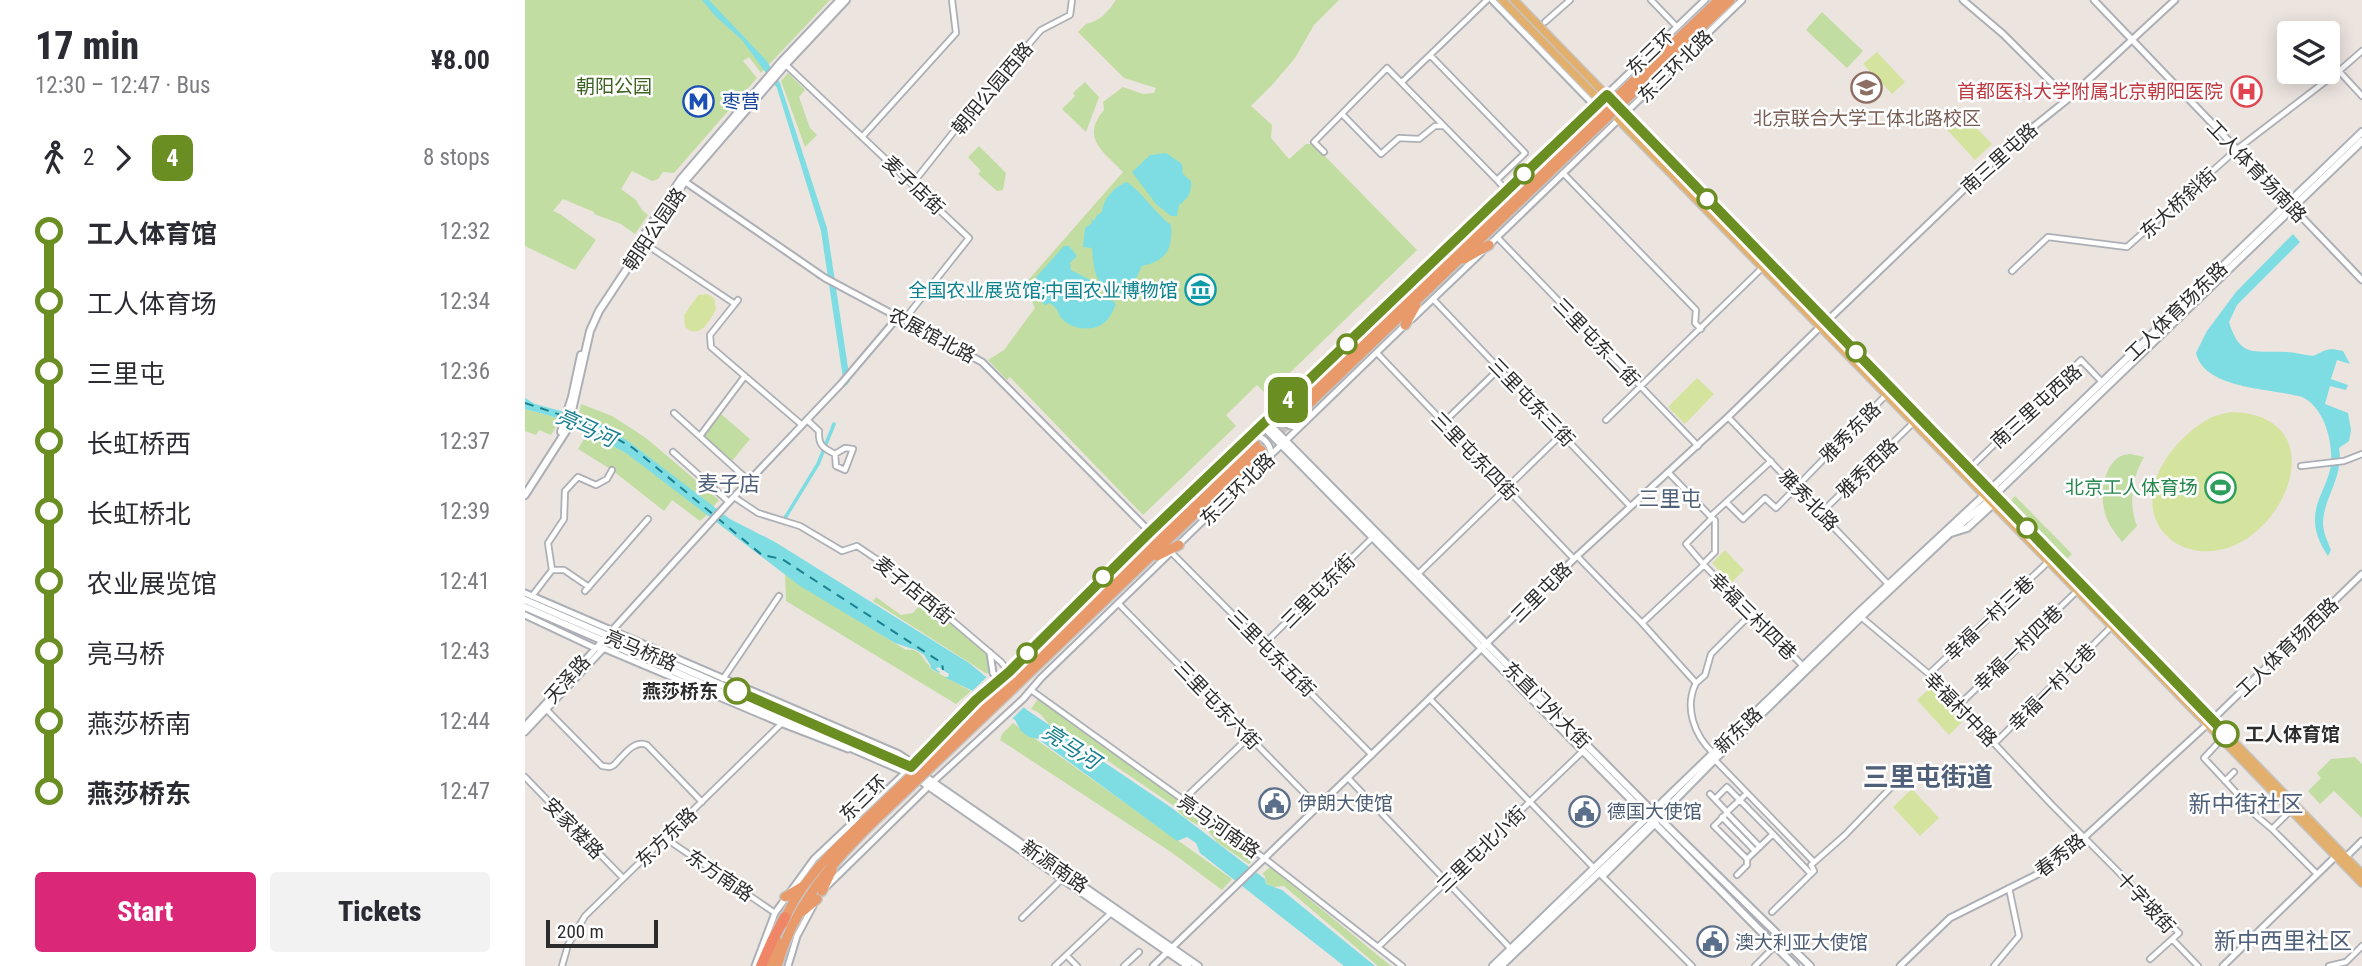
<!DOCTYPE html>
<meta charset="utf-8">
<style>
:root{--surface:#fff;--page:#f2f2f3;--text:#2b2b33;--muted:#7c7c81;--accent:#db2777}
body{margin:0;font-family:"Roboto Condensed","Noto Sans SC",sans-serif;background:var(--page);color:var(--text);height:100vh;display:flex;flex-direction:column;font-size:26px;white-space:nowrap}
*{box-sizing:border-box;margin:0}
p{font-size:23px;color:var(--muted)}
.icon{flex:none;width:38px;height:38px;fill:none;stroke:currentColor;stroke-width:2;stroke-linecap:round;stroke-linejoin:round}
.map{position:relative;flex:1;overflow:hidden}
.panel{display:flex;flex-direction:column;background:var(--surface);width:525px}
.panel>*{flex:none}
.badge{padding:0 14px;border-radius:10px;font-size:24px;line-height:46px}
.tools{position:absolute;left:1752px;top:21px;display:grid;gap:14px}
.tools a{display:grid;place-items:center;width:63px;height:63px;border-radius:7px;background:var(--surface);box-shadow:0 4px 18px #0003;font-size:35px}
.scale{position:absolute;left:21px;bottom:18px;width:112px;box-sizing:border-box;padding-left:7px;border:4px solid #2c2c2c;border-top:0;font-size:19px;line-height:24px;white-space:nowrap;color:#2c2c2c;-webkit-text-stroke:5px #fff;paint-order:stroke}
.map>.badge{position:absolute;translate:-50% -50%;box-shadow:0 0 0 4px #fff}
.legs{display:flex;align-items:center;gap:10px;height:77px;padding:0 35px;font-size:23px}
.legs p{margin-inline-start:auto}
.headline{display:flex;align-items:center;justify-content:space-between;height:119px;padding:0 35px}
h1{font-size:38px;font-weight:800;line-height:52px}
.button{display:flex;gap:14px;margin-top:auto;padding:14px 35px}
.button a{flex:1;height:80px;border-radius:7px;background:var(--accent);color:#fff;font-size:28px;font-weight:800;line-height:80px;text-align:center}
.button a+a{background:var(--page);color:var(--text)}
ul{padding:0 35px;list-style:none}
li{display:flex;align-items:center;gap:24px;height:70px;font-size:26px}
li i{display:grid;place-items:center;width:10px;height:100%;margin:0 9px;background:currentColor}
li i::after{content:'';width:18px;height:18px;margin:-9px;border:5px solid;border-radius:50%;background:var(--surface)}
li p{margin-inline-start:auto}
li:first-child i{background:linear-gradient(#0000 50%,currentColor 0)}
li:last-child i{background:linear-gradient(currentColor 50%,#0000 0)}
main{display:flex;flex:1;min-height:0}
.map>svg:first-child{display:block}
</style>
<main>
<section class="panel">
<div class="headline"><div><h1>17 min</h1><p>12:30 – 12:47 · Bus</p></div><b>¥8.00</b></div>
<div class="legs"><svg class="icon" aria-label="walk" viewBox="0 0 24 24"><circle cx="13" cy="4" r="2"/><path d="M13 8l-2 6 4 7M11 14l-3 7M7 12l3-4h3l4 4"/></svg>2<svg class="icon" aria-label="forward" viewBox="0 0 24 24"><path d="M9 5l7 7-7 7"/></svg><b class="badge" style="background:#6b8e23;color:#fff">4</b><p>8 stops</p></div>
<ul>
<li><i style="color:#6b8e23"></i><b>工人体育馆</b><p>12:32</p></li>
<li><i style="color:#6b8e23"></i><span>工人体育场</span><p>12:34</p></li>
<li><i style="color:#6b8e23"></i><span>三里屯</span><p>12:36</p></li>
<li><i style="color:#6b8e23"></i><span>长虹桥西</span><p>12:37</p></li>
<li><i style="color:#6b8e23"></i><span>长虹桥北</span><p>12:39</p></li>
<li><i style="color:#6b8e23"></i><span>农业展览馆</span><p>12:41</p></li>
<li><i style="color:#6b8e23"></i><span>亮马桥</span><p>12:43</p></li>
<li><i style="color:#6b8e23"></i><span>燕莎桥南</span><p>12:44</p></li>
<li><i style="color:#6b8e23"></i><b>燕莎桥东</b><p>12:47</p></li>
</ul>
<div class="button"><a>Start</a><a>Tickets</a></div>
</section>
<div class="map">
<svg width="1837" height="966" viewBox="0 0 1837 966">
<rect width="100%" height="100%" fill="#ece4df"/>
<path fill="#c2dda1" d="M0 0H305L236 73 224 57 218 61 232 78 149 173 138 172 133 179 127 181 107 171 96 189 111 200 117 210 123 215 110 234 96 224 69 214V212L38 199 28 211 35 214 71 240 50 270 0 246Z
M591 0H814L789 25 770 58 748 84 726 106 747 125 746 138 764 159 781 144H788L892 250 742 395 732 385 701 415 711 426 618 515 485 377 482 380 463 360 479 350 510 308 499 285 598 172C579 152 555 138 579 110L578 102 598 87 618 94 629 93 631 88 599 78 553 32 561 24C575 21 583 12 591 0Z
M1297 12 1338 51 1322 68 1281 30Z
M263 73 280 90 274 97 285 128 292 135 280 147 256 81Z
M560 82 574 97 561 132 537 109 550 96 548 93Z
M454 146 481 173 478 190 472 191 453 174 456 171 443 157Z
M56 404 87 416 121 438 194 500 188 507 103 441 54 414Z
M0 409 36 419 26 435 14 430 11 435 0 431Z
M196 414 225 439 207 461 178 436Z
M52 426 101 453 183 514 175 521 147 500 139 511 87 470 53 449 59 439Z
M1605 454 1619 457C1607 478 1603 503 1612 526L1597 542C1590 533 1583 524 1580 513 1574 494 1579 455 1605 454Z
M1490 496 1545 552 1547 554 1542 559 1486 500Z
M260 572 289 593 381 650C397 648 396 659 405 666L404 668 446 691 431 704 261 601Z
M351 597 376 615 388 613 399 599 463 654 465 670 462 674 348 601Z
M513 699 731 857 724 864 692 842 683 831 659 817 649 806 554 741C545 737 535 734 527 727 518 719 519 714 506 709Z
M488 723 707 879 697 890 646 852 475 740 477 734Z
M1830 757 1837 764V818L1809 791 1795 804 1783 791 1796 778 1792 773 1806 759Z
M745 867 866 966H853L759 886 749 887 741 884 740 876 737 874Z"/>
<path fill="#d4e39e" d="M1352 52 1380 82 1367 94 1338 64Z
M1431 107 1467 144 1450 160 1415 122Z
M182 294 189 298 191 309C184 322 175 340 160 327L159 315 173 295Z
M1172 378 1189 394 1160 424 1143 407Z
M1706 412C1824 415 1748 572 1665 549 1653 546 1642 538 1635 528 1610 487 1650 437 1685 418 1691 415 1699 414 1706 412Z
M1200 550 1219 570 1206 583 1187 563Z
M1405 688 1437 722 1424 735 1392 700Z
M1387 789 1414 818 1395 836 1368 807Z"/>
<path fill="#7ddde3" d="M177 0H184L241 60 255 83 302 228 325 381 322 385H319L296 231 252 88 217 40 190 16Z
M641 153 657 164 658 174 666 181C667 192 663 199 654 205L652 216H646L631 204 607 172 625 155Z
M602 182C619 194 628 211 646 225 648 248 642 261 617 266 613 274 609 285 603 290 598 295 593 293 587 291 568 283 569 266 567 248L558 247 560 228 567 223 566 219 569 221 572 215 577 212C578 199 590 186 602 182Z
M1768 234 1775 242 1712 305 1704 322C1715 359 1730 350 1760 352 1769 352 1779 355 1788 356 1802 350 1802 347 1818 351L1825 364 1812 360 1806 379 1823 385 1821 390 1805 386 1800 404 1823 413 1826 430 1824 441 1814 448C1819 477 1799 496 1798 523 1798 533 1803 542 1806 550L1803 556C1796 546 1790 533 1790 521 1789 500 1804 484 1806 464 1808 441 1799 407 1777 397 1747 388 1680 390 1671 353L1682 331 1711 292Z
M539 246H544L552 256 545 263 546 270 565 280 579 300 581 298 584 301 587 300 591 304C588 311 585 318 579 323 565 334 536 328 532 309L525 303 520 305C513 299 507 292 506 283Z
M0 398 10 404 69 420 103 441 205 519 250 542 444 663 502 710 644 806 740 879 741 884 757 890 850 966H819L675 853 671 843 662 837 652 841 513 739 504 737 496 731 490 720 446 690 419 677H423L424 674 413 667 411 669 415 672 414 673 405 668 406 666 399 655 391 650 370 643 275 586 101 453 36 419 0 409Z"/>
<path fill="#ece4df" d="M463 676 501 705 485 721 445 693Z"/>
<g fill="none" stroke-linecap="round" stroke-linejoin="round">
<path stroke="#7ddde3" stroke-width="3.5" d="M260 518 293 464 309 424"/>
<path stroke="#1b8090" stroke-width="2" stroke-dasharray="9 7" stroke-linecap="butt" d="M0 403 39 416
M48 419 84 434 108 448 237 555 257 559 417 663 418 670"/>
<path stroke="#c6bfbb" stroke-width="9" stroke-dasharray="9 4.5" stroke-linecap="butt" d="M732 444 761 416
M737 449 766 421"/>
<defs>
<path id="minor" d="M1126 0 1152 27
M1020 22 1045 0
M260 64 444 238 379 320
M1814 71 1837 96
M877 82 962 0
M817 114 856 154 874 138 894 139 910 126H918
M337 137 431 33 427 0
M799 152 789 142 862 68 972 180 1000 153 905 55
M1038 173 1171 310 1170 323 1176 329
M972 180 982 191
M388 183 434 125 516 30 545 15 547 0
M972 237 1173 446
M119 243 210 304
M1487 271 1523 237 1602 247 1711 150 1814 71 1837 51
M908 299 1105 506
M213 300 185 335 186 347 277 425
M852 353 1049 559
M149 413 224 481
M1203 417 1363 584
M282 420 294 431C293 445 298 448 310 454L311 466 320 470 328 449 320 448 310 454
M1081 420 1237 268
M918 423 975 368
M175 436 220 376
M148 452 204 502
M1776 466 1819 461 1837 454
M1445 468 1556 360 1577 382
M209 497 233 513 275 526 317 551 332 546 369 571 476 662 484 672
M1201 502 1218 519 1240 498 1251 508 1361 395
M1296 513 1388 423
M1186 516 1246 461
M646 552 847 755
M1052 556 1117 623 1171 683C1159 707 1169 735 1188 753
M1179 563 1190 552V520L1187 518
M1179 565 1278 666
M27 570 23 543 39 519 40 491 53 477 71 485 82 479 87 470
M893 574 1037 434
M60 591 123 519
M7 596 27 570H39L64 587
M593 603 793 807
M1336 617 1404 674 1527 805 1654 933 1625 959
M1117 623 1179 565 1161 544 1187 518 1143 472
M738 645 847 538
M1404 674 1523 562
M198 679 254 596
M1171 683 1180 675 1186 654 1226 614
M506 690 739 858 877 966
M905 699 1069 868
M1433 706 1552 591
M20 708 77 766 85 767 89 765C98 756 109 739 122 745L177 802
M1693 743 1679 758 1718 800 1721 807 1747 829 1763 813
M1469 744 1584 629
M1190 760 1289 862
M0 777 98 878
M823 778 986 949
M1700 781 1709 772
M1185 794 1202 812 1190 799 1202 787 1248 834 1222 859 1189 826 1202 813V812C1208 806 1214 801 1220 795
M658 800 724 737
M1721 807 1731 796
M1202 813 1235 847
M1197 817 1230 851
M1747 829 1792 874
M1248 834 1286 874
M140 838 250 913
M1076 875 1167 966
M1212 875 1222 865V859
M1247 912 1289 871 1286 865 1320 835 1377 776
M497 918 537 879
M1648 940 1673 966
M853 947 1058 751
M544 958 552 966
M37 966 43 945 60 916 258 722
M530 966 587 912
M599 966 614 952
M1230 966 1250 946
M1469 966 1494 936 1484 888
M1804 966 1821 962 1837 946"/>
<path id="tertiary" d="M967 0 1067 103 1072 105
M1438 0 1478 34 1543 99
M1569 0 1837 280
M159 181 300 278 457 362 625 532
M945 226 1180 0
M963 246 1217 0
M867 301 933 238
M887 319 956 253
M1301 322 1482 148 1543 99 1650 0
M757 407C754 418 762 428 773 427
M727 435C738 436 746 444 746 455
M637 521 860 308
M653 545 880 325
M0 593 374 754 391 765
M0 615 70 648H78L258 724 323 749
M465 653 468 673 474 679
M0 726 204 502 316 384 373 317
M0 732 79 648
M1821 857 1837 841
M1078 876 1131 823
M302 886 409 781 498 699 516 678 646 552
M230 966 250 913 289 859 381 772 451 700 484 672 629 528
M263 966 272 936 288 906
M628 966 1052 556 1203 417 1295 327
M1375 966 1425 918 1525 868 1539 856 1687 720 1837 574
M1698 966 1811 856"/>
<path id="secondary" d="M104 258 156 179 257 61 315 0
M741 421 1132 816 1285 966
M737 425 1270 966
M36 432 47 397 56 355
M0 495 43 428 65 331 74 311 160 181 261 64 321 0
M1426 533 1442 528 1467 505
M0 600 386 767 673 966
M0 607 386 774 663 966
M968 966 1332 614 1465 490 1837 132
M976 966 1143 807 1193 756 1336 617 1424 534 1460 504 1837 141"/>
<path id="primary" d="M977 0 1837 883
M989 0 1837 874"/>
<path id="trunk" d="M1138 53 1194 0
M1143 59 1205 0
M933 244 946 225
M939 259 964 245
M859 309 881 296
M880 325 891 305
M761 416 1045 142
M766 421 1051 147
M623 544 637 521
M632 556 654 545
M561 594 579 587
M518 650 731 445
M523 655 736 450
M297 891 307 870
M260 897 278 886
M278 911 292 899
M258 924C273 883 307 852 338 822
M243 966 252 941
M252 966C268 909 302 868 343 827"/>
<path id="motorway" d="M236 966 247 941 260 917"/>
</defs>
<use href="#minor" stroke="#acb0b6" stroke-width="8"/>
<use href="#tertiary" stroke="#acb0b6" stroke-width="9"/>
<use href="#secondary" stroke="#acb0b6" stroke-width="10"/>
<use href="#primary" stroke="#c4c4c4" stroke-width="10"/>
<use href="#trunk" stroke="#c4c4c4" stroke-width="12"/>
<use href="#motorway" stroke="#c4c4c4" stroke-width="13"/>
<use href="#minor" stroke="#fff" stroke-width="4.5"/>
<use href="#tertiary" stroke="#fff" stroke-width="5"/>
<use href="#secondary" stroke="#fff" stroke-width="6"/>
<use href="#primary" stroke="#e3af6d" stroke-width="7"/>
<use href="#trunk" stroke="#e99a6a" stroke-width="9"/>
<use href="#motorway" stroke="#ef8667" stroke-width="10"/>
<defs>
<path id="trunk-bridge" d="M1045 142 1138 53
M1051 147 1143 59
M338 822 518 650
M343 827 523 655"/>
</defs>
<use href="#trunk-bridge" stroke="#c4c4c4" stroke-width="12" stroke-linecap="butt"/>
<use href="#trunk-bridge" stroke="#e99a6a" stroke-width="9"/>
</g>
<g fill="none" stroke-linecap="round" stroke-linejoin="round">
<defs>
<path id="line-1" d="M212 691 386 767 451 700 484 672 625 532 1082 95 1701 734"/>
</defs>
<use href="#line-1" stroke="#fff" stroke-width="16"/>
<use href="#line-1" stroke="#6b8e23" stroke-width="10"/>
</g>
<defs>
<symbol id="university-ring" viewBox="-11 -11 22 22"><circle r="9.5" fill="#fff" stroke="#8d6e63" stroke-width="1.5"/><path d="M0-5L7-2L0 1L-7-2ZM-4 1L0 2.5L4 1V4Q0 6-4 4Z" fill="#8d6e63"/></symbol>
<symbol id="hospital-ring" viewBox="-11 -11 22 22"><circle r="9.5" fill="#fff" stroke="#e0444e" stroke-width="1.5"/><path d="M-5-5h3v3.5h4V-5h3V5h-3V1.5h-4V5h-3Z" fill="#e0444e"/></symbol>
<symbol id="metro-ring" viewBox="-11 -11 22 22"><circle r="9.5" fill="#fff" stroke="#1a4fb4" stroke-width="1.5"/><path d="M-5.5 5V-5H-3L0 0L3-5H5.5V5H3V-.5L0 4L-3-.5V5Z" fill="#1a4fb4"/></symbol>
<symbol id="museum-ring" viewBox="-11 -11 22 22"><circle r="9.5" fill="#fff" stroke="#0f9aa8" stroke-width="1.5"/><path d="M0-6L6-3V-2H-6V-3ZM-5-1h2V3h-2ZM-1-1h2V3h-2ZM3-1h2V3H3ZM-6 4H6V6H-6Z" fill="#0f9aa8"/></symbol>
<symbol id="stadium-ring" viewBox="-11 -11 22 22"><circle r="9.5" fill="#fff" stroke="#2e9e5b" stroke-width="1.5"/><path d="M0-5a6.5 5 0 1 0 0 10a6.5 5 0 1 0 0-10ZM-3.5-1.8h7v3.6h-7Z" fill="#2e9e5b"/></symbol>
<symbol id="civic-ring" viewBox="-11 -11 22 22"><circle r="9.5" fill="#fff" stroke="#5c6f8a" stroke-width="1.5"/><path d="M-.6-6.5H3V-4.5H.6V-3L4-1V1h2V6H-6V1h2V-1L-.6-3ZM-1.2 2.5V6h2.4V2.5Z" fill="#5c6f8a"/></symbol>
</defs>
<g fill-rule="evenodd">
<use href="#university-ring" x="1324" y="70" width="35" height="35"/>
<use href="#hospital-ring" x="1704" y="74" width="35" height="35"/>
<use href="#metro-ring" x="156" y="84" width="35" height="35"/>
<use href="#museum-ring" x="658" y="272" width="35" height="35"/>
<use href="#stadium-ring" x="1678" y="470" width="35" height="35"/>
<use href="#civic-ring" x="732" y="786" width="35" height="35"/>
<use href="#civic-ring" x="1042" y="794" width="35" height="35"/>
<use href="#civic-ring" x="1170" y="924" width="35" height="35"/>
</g>
<g fill="#fff" stroke="#6b8e23" stroke-width="3.5">
<circle cx="999" cy="174" r="9"/>
<circle cx="1182" cy="199" r="9"/>
<circle cx="822" cy="344" r="9"/>
<circle cx="1331" cy="352" r="9"/>
<circle cx="1502" cy="528" r="9"/>
<circle cx="578" cy="577" r="9"/>
<circle cx="502" cy="653" r="9"/>
<circle cx="212" cy="691" r="12"/>
<circle cx="1701" cy="734" r="12"/>
</g>
<g text-anchor="middle" stroke-width="5" stroke-linejoin="round" paint-order="stroke">
<g font-size="19" fill="#2c2c2c" stroke="#fff">
<text transform="translate(1125 52) rotate(-44)" y="7">东三环</text>
<text transform="translate(1150 66) rotate(-44)" y="7">东三环北路</text>
<text transform="translate(467 88) rotate(-50)" y="7">朝阳公园西路</text>
<text transform="translate(1474 158) rotate(-42)" y="7">南三里屯路</text>
<text transform="translate(1732 171) rotate(46)" y="7">工人体育场南路</text>
<text transform="translate(389 185) rotate(43)" y="7">麦子店街</text>
<text transform="translate(1653 203) rotate(-42)" y="7">东大桥斜街</text>
<text transform="translate(129 229) rotate(-56)" y="7">朝阳公园路</text>
<text transform="translate(1651 311) rotate(-44)" y="7">工人体育场东路</text>
<text transform="translate(407 335) rotate(28)" y="7">农展馆北路</text>
<text transform="translate(1072 342) rotate(46)" y="7">三里屯东二街</text>
<text transform="translate(1007 402) rotate(46)" y="7">三里屯东三街</text>
<text transform="translate(1511 406) rotate(-42)" y="7">南三里屯西路</text>
<text transform="translate(1325 432) rotate(-45)" y="7">雅秀东路</text>
<text transform="translate(950 456) rotate(46)" y="7">三里屯东四街</text>
<text transform="translate(1342 468) rotate(-44)" y="7">雅秀西路</text>
<text transform="translate(712 489) rotate(-44)" y="7">东三环北路</text>
<text transform="translate(1284 500) rotate(46)" y="7">雅秀北路</text>
<text transform="translate(389 590) rotate(39)" y="7">麦子店西街</text>
<text transform="translate(793 591) rotate(-45)" y="7">三里屯东街</text>
<text transform="translate(1016 592) rotate(-45)" y="7">三里屯路</text>
<text transform="translate(1228 616) rotate(45)" y="7">幸福三村四巷</text>
<text transform="translate(1464 618) rotate(-43)" y="7">幸福一村三巷</text>
<text transform="translate(1762 647) rotate(-44)" y="7">工人体育场西路</text>
<text transform="translate(1493 648) rotate(-44)" y="7">幸福一村四巷</text>
<text transform="translate(116 650) rotate(23)" y="7">亮马桥路</text>
<text transform="translate(747 653) rotate(45)" y="7">三里屯东五街</text>
<text transform="translate(42 679) rotate(-48)" y="7">天泽路</text>
<text transform="translate(1527 687) rotate(-45)" y="7">幸福一村七巷</text>
<text transform="translate(693 705) rotate(46)" y="7">三里屯东六街</text>
<text transform="translate(1022 705) rotate(45)" y="7">东直门外大街</text>
<text transform="translate(1436 709) rotate(46)" y="7">幸福村中路</text>
<text transform="translate(1213 730) rotate(-44)" y="7">新东路</text>
<text transform="translate(338 798) rotate(-44)" y="7">东三环</text>
<text transform="translate(694 826) rotate(35)" y="7">亮马河南路</text>
<text transform="translate(49 828) rotate(46)" y="7">安家楼路</text>
<text transform="translate(141 837) rotate(-44)" y="7">东方东路</text>
<text transform="translate(956 849) rotate(-44)" y="7">三里屯北小街</text>
<text transform="translate(1535 855) rotate(-38)" y="7">春秀路</text>
<text transform="translate(530 866) rotate(35)" y="7">新源南路</text>
<text transform="translate(195 875) rotate(34)" y="7">东方南路</text>
<text transform="translate(1621 902) rotate(47)" y="7">十字坡街</text>
</g>
<g font-size="19" fill="#3d6222" stroke="#fff">
<text x="89" y="93">朝阳公园</text>
</g>
<g font-size="19" fill="#be3a42" stroke="#fff" text-anchor="end">
<text x="1698" y="98">首都医科大学附属北京朝阳医院</text>
</g>
<g font-size="19" fill="#164399" stroke="#fff" text-anchor="start">
<text x="197" y="108">枣营</text>
</g>
<g font-size="19" fill="#785e54" stroke="#fff">
<text x="1342" y="125">北京联合大学工体北路校区</text>
</g>
<g font-size="19" fill="#0d838f" stroke="#fff" text-anchor="end">
<text x="653" y="297">全国农业展览馆;中国农业博物馆</text>
</g>
<g font-size="19" fill="#27864d" stroke="#fff" text-anchor="end">
<text x="1673" y="494">北京工人体育场</text>
</g>
<g font-size="19" font-weight="bold" fill="#2c2c2c" stroke="#fff" text-anchor="end">
<text x="193" y="698">燕莎桥东</text>
<text x="1720" y="741" text-anchor="start">工人体育馆</text>
</g>
<g font-size="19" fill="#4e5e75" stroke="#fff" text-anchor="start">
<text x="773" y="810">伊朗大使馆</text>
<text x="1082" y="818">德国大使馆</text>
<text x="1210" y="949">澳大利亚大使馆</text>
</g>
<g font-size="21" font-style="italic" fill="#1b8090" stroke="#fff">
<text transform="translate(61 428) rotate(24)" y="7">亮马河</text>
<text transform="translate(546 747) rotate(33)" y="7">亮马河</text>
</g>
<g font-size="21" fill="#506078" stroke="#fff">
<text x="204" y="491">麦子店</text>
<text x="1145" y="506">三里屯</text>
</g>
<g font-size="23" fill="#506078" stroke="#fff">
<text x="1721" y="812">新中街社区</text>
<text x="1758" y="949">新中西里社区</text>
</g>
<g font-size="26" font-weight="bold" fill="#506078" stroke="#fff">
<text x="1403" y="786">三里屯街道</text>
</g>
</g>
</svg>
<div class="tools">
<a><svg class="icon" aria-label="layers" viewBox="0 0 24 24"><path d="M12 4l9 5-9 5-9-5zM3 14l9 5 9-5"/></svg></a>
</div>
<div class="scale">200 m</div>
<b class="badge" style="left:763px;top:400px;background:#6b8e23;color:#fff">4</b>
</div>
</main>
